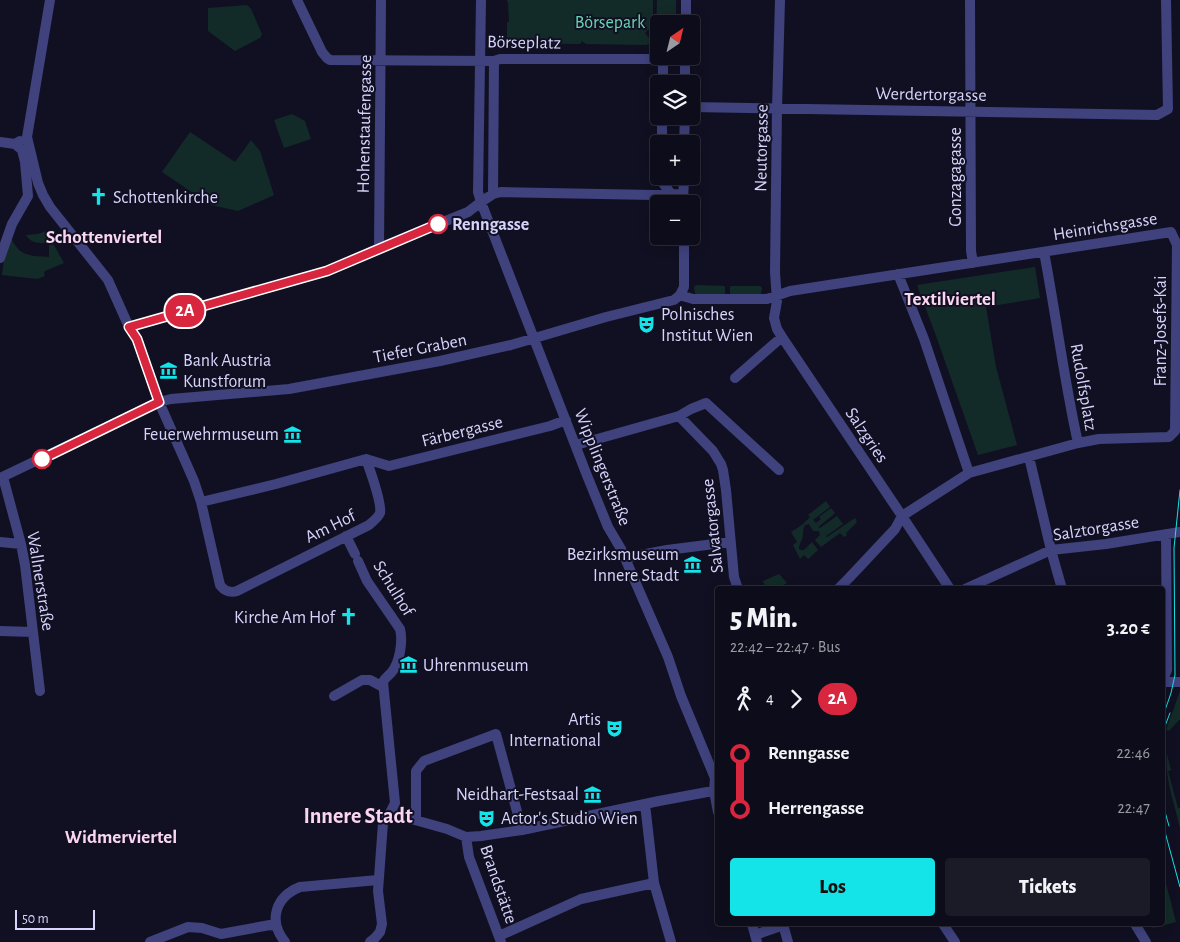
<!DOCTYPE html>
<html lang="de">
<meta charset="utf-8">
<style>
:root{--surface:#0d0c1a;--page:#1b1a27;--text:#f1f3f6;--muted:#9a9ba2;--line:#2d2c39;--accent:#14e4e8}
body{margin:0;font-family:"Alegreya Sans",sans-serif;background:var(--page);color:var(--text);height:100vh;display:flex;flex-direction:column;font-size:19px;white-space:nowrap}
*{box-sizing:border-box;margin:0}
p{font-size:16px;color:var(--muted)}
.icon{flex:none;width:28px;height:28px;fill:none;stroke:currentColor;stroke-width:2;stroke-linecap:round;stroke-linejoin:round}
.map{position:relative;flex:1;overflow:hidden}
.panel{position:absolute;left:715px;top:586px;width:450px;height:340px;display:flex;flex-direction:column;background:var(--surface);border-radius:5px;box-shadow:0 2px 12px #0003,0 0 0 1px var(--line)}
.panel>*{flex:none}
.badge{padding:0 10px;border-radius:16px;font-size:18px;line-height:32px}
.needle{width:32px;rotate:35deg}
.buttons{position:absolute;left:650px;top:15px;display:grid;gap:10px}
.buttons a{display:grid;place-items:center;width:50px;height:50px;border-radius:5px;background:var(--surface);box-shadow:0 2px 12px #0003,0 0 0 1px var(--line);font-size:25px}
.scale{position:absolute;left:15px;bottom:12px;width:80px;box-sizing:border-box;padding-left:5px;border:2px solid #d6d4fb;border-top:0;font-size:14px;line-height:18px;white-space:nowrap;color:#d6d4fb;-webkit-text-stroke:4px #111022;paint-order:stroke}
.map>.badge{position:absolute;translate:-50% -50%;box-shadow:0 0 0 2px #fff}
.legs{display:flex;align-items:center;gap:8px;height:55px;padding:0 15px;font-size:16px}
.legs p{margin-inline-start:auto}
.summary{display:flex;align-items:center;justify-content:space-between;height:85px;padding:0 15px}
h1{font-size:28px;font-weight:800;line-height:38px}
.cta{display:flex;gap:10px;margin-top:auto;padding:10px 15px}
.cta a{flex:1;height:58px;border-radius:5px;background:var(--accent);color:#111;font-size:20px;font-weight:800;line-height:58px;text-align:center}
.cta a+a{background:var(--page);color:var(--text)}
ul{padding:0 15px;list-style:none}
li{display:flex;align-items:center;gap:18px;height:55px;font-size:19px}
li i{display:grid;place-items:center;width:8px;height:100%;margin:0 6px;background:currentColor}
li i::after{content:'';width:12px;height:12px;margin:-6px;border:4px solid;border-radius:50%;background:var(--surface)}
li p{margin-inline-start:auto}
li:first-child i{background:linear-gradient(#0000 50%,currentColor 0)}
li:last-child i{background:linear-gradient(currentColor 50%,#0000 0)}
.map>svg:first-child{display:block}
</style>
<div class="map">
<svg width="1180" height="942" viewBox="0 0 1180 942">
<rect width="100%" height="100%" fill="#111022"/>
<path fill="#132b28" d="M507 0H653V29H649L645 33 652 41 651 43 646 45 586 44 582 41 580 44 513 43 507 37V22H509L508 2H507Z
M657 0H676V24H659V32L656 29Z
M247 5 251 9 262 34 260 38 235 51 208 31V8Z
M292 114 305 121 311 139 284 148 274 120Z
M190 132 235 162 251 140 260 151 274 195 238 211 211 205 162 172Z
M46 231 64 263 45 271 44 273 45 276 37 279 2 275 4 259 11 239C14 243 16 247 19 250 27 257 39 256 49 257V243C40 243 31 244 26 235L38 234Z
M1035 267 1040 298 986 307 996 367 1017 445 978 455 935 333 917 285Z
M696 285 724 286 725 287V293L724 295 696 294 695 293 694 287Z
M731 286H760L762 288 761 294H730V287Z
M826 501 830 507 813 520 816 523 821 519 819 517 831 508 835 513 833 515 818 527 820 528 837 516 843 524 826 536 827 537 855 518 857 522 846 533 847 535 844 537 840 533 821 547 815 540 820 535 819 531H813L809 524 805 525C802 530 804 534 802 539 801 543 799 544 799 549L801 550H804L812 542 818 550 808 559 804 555 800 559 793 545 797 542 791 532 802 525 810 517 808 515Z
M779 574 787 583 775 589H766L763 581Z
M1180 691V719L1169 731 1166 730Z
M1167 754 1171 770 1168 771 1178 808H1180V828C1175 805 1164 777 1167 754Z
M1163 872 1176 922 1153 928 1150 924H1162Z"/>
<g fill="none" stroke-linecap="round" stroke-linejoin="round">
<path stroke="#3f427d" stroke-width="10" d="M50 0 27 137 38 183 43 195 50 207 108 280 129 327 137 339 159 402 194 481 201 502 220 585C224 591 231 593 237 591L369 525C373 521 378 518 380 513 382 503 370 470 366 459L276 484 201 502
M297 0 322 52 327 58 330 60 494 61 500 59H685
M481 0 478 192 481 202 586 473 608 527 621 549 668 657 681 696 715 778 714 791 718 812
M780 0 777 108 775 272 777 301 774 318 777 329 782 337 902 516 950 589
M970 0 971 251 973 263
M686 24V0
M663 84V58
M685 84V56
M691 107 1157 115 1168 109 1166 0
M0 142 15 144 20 141
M662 144V116
M684 144 685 116
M662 176 663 183 671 194
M493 194 494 61
M683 204 684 176
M379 248 381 0
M1044 252C1056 315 1064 380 1078 443
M0 258 12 224 28 196 25 162 22 150 15 144
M898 274 924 339 969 473
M680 295 686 297 693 299H767L790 291 1171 232 1177 245 1175 431 1169 437 1099 439 1078 443 969 473 902 516 895 529 849 578 838 589
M129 327 327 271 379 248 468 212 481 202 493 194 501 192 654 195 683 194
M735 378 782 337
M679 416 713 451 721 464 723 470 726 490 734 577 738 589
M576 445 679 416 691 409 706 403 779 470
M1029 457 1051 550 1062 589
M366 459 389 466 550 426 566 420
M3 477 21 544 25 565 40 691
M0 478 159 402 171 399 289 389 440 361 511 345 606 317 674 300 680 295 684 287V236
M346 536 355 554
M0 542 21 544
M625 558 667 550 730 542
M358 561 367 581 400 629C403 641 400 663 391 673 388 676 385 678 383 682L395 803 390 813 383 823 378 891 382 924 380 932 375 938 370 942
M965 589 1051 550 1106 544 1180 532
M0 631 33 632
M1162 682 1167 670 1166 534
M1162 682H1180
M334 696 362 680H370L383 687
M645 804 654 883 671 942
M390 813 447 829 466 837 481 836 522 830 659 801 718 790
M416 820V771L424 761 496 734 522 830
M466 837 469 857 501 942
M752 924 757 942
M784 924V928L788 942
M943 924 955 942
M1135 924 1146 942
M755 935 778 927 780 924
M499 936 581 899 654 883
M150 942 188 927 202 928 221 934 270 925 276 926
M285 942C268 921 275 897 300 887L378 880"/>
<path stroke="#14e4e8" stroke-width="1" d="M1162 719 1171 693 1175 675 1174 548 1180 490
M1162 734 1170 713
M1162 801 1169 826
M1162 821 1180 887"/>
</g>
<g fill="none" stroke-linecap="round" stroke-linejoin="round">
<defs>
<path id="line-1" d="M42 459 159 402 137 339 129 327 327 271 438 224"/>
</defs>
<use href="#line-1" stroke="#fff" stroke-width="11"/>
<use href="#line-1" stroke="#d7263d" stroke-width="8"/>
</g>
<defs>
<symbol id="church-bare" viewBox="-9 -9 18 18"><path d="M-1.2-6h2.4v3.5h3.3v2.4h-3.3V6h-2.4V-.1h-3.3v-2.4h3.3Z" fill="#14e4e8" stroke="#111022" stroke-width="2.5" paint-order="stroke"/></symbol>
<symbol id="theatre-bare" viewBox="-9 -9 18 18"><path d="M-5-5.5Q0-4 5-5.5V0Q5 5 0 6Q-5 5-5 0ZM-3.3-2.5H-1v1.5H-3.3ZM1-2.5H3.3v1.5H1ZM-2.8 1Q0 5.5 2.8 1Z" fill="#14e4e8" stroke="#111022" stroke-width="2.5" paint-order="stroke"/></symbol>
<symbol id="museum-bare" viewBox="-9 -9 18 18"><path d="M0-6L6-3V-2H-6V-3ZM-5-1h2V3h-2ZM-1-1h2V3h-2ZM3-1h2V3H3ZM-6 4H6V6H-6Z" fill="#14e4e8" stroke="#111022" stroke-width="2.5" paint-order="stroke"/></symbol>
</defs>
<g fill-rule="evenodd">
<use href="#church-bare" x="86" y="184" width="25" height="25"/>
<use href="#theatre-bare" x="634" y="312" width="25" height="25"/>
<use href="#museum-bare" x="156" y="358" width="25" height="25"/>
<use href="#museum-bare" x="280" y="422" width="25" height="25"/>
<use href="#museum-bare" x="680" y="552" width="25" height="25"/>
<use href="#church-bare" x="336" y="604" width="25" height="25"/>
<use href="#museum-bare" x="396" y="652" width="25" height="25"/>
<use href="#theatre-bare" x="602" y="716" width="25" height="25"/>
<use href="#museum-bare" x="580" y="782" width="25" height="25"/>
<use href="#theatre-bare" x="474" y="806" width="25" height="25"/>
</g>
<g fill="#fff" stroke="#d7263d" stroke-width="2.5">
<circle cx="438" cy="224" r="9"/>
<circle cx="42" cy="459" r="9"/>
</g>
<g text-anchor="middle" stroke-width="4" stroke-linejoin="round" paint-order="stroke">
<g font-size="18" fill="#67d5b0" stroke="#111022">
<text x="610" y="28">Börsepark</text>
</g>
<g font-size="18" fill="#d6d4fb" stroke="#111022">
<text transform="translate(524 42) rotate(1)" y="6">Börseplatz</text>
<text transform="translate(931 94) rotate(1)" y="6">Werdertorgasse</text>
<text transform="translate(364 124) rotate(-89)" y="6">Hohenstaufengasse</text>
<text transform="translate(761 148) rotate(-89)" y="6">Neutorgasse</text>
<text transform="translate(955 177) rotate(-90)" y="6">Gonzagagasse</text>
<text transform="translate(1105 226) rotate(-9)" y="6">Heinrichsgasse</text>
<text transform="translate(1160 331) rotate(-90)" y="6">Franz-Josefs-Kai</text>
<text transform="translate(420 348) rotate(-11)" y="6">Tiefer Graben</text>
<text transform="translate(1084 387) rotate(80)" y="6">Rudolfsplatz</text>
<text transform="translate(462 431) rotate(-14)" y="6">Färbergasse</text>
<text transform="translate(867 435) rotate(56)" y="6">Salzgries</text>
<text transform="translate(603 467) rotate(68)" y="6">Wipplingerstraße</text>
<text transform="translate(330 526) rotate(-26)" y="6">Am Hof</text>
<text transform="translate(712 526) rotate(-96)" y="6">Salvatorgasse</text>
<text transform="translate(1096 528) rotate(-9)" y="6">Salztorgasse</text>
<text transform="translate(41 581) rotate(81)" y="6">Wallnerstraße</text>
<text transform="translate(394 588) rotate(58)" y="6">Schulhof</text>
<text transform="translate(499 884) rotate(71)" y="6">Brandstätte</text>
</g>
<g font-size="18" fill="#d6d4fb" stroke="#111022" text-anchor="start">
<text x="113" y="203">Schottenkirche</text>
<text x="661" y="320">Polnisches<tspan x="661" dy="21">Institut Wien</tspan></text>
<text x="183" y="366">Bank Austria<tspan x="183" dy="21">Kunstforum</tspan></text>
<text x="279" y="440" text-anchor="end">Feuerwehrmuseum</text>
<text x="679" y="560" text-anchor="end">Bezirksmuseum<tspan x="679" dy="21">Innere Stadt</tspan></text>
<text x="335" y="623" text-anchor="end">Kirche Am Hof</text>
<text x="423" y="671">Uhrenmuseum</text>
<text x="601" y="725" text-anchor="end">Artis<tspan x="601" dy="21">International</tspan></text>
<text x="579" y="800" text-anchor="end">Neidhart-Festsaal</text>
<text x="501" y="824">Actor's Studio Wien</text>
</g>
<g font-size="18" font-weight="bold" fill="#d6d4fb" stroke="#111022" text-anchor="start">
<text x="452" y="230">Renngasse</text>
</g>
<g font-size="19" font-weight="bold" fill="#fbd6f1" stroke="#111022">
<text x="104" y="243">Schottenviertel</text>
<text x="950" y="305">Textilviertel</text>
<text x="121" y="843">Widmerviertel</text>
</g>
<g font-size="22" font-weight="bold" fill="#fbd6f1" stroke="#111022">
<text x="358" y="823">Innere Stadt</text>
</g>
</g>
</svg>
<div class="buttons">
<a><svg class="needle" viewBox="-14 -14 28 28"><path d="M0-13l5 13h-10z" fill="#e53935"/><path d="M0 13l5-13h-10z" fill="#9a9ba2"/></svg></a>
<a><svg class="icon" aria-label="layers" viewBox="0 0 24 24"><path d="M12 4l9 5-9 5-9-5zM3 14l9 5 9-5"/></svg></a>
<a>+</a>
<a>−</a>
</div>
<div class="scale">50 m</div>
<b class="badge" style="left:185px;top:311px;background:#d7263d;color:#fff">2A</b>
<section class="panel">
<div class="summary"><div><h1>5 Min.</h1><p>22:42 – 22:47 · Bus</p></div><b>3.20 €</b></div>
<div class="legs"><svg class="icon" aria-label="walk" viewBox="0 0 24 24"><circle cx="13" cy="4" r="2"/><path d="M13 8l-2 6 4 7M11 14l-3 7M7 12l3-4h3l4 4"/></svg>4<svg class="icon" aria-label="forward" viewBox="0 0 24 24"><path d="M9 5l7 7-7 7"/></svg><b class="badge" style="background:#d7263d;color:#fff">2A</b></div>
<ul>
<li><i style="color:#d7263d"></i><b>Renngasse</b><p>22:46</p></li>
<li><i style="color:#d7263d"></i><b>Herrengasse</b><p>22:47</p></li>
</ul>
<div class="cta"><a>Los</a><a>Tickets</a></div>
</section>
</div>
